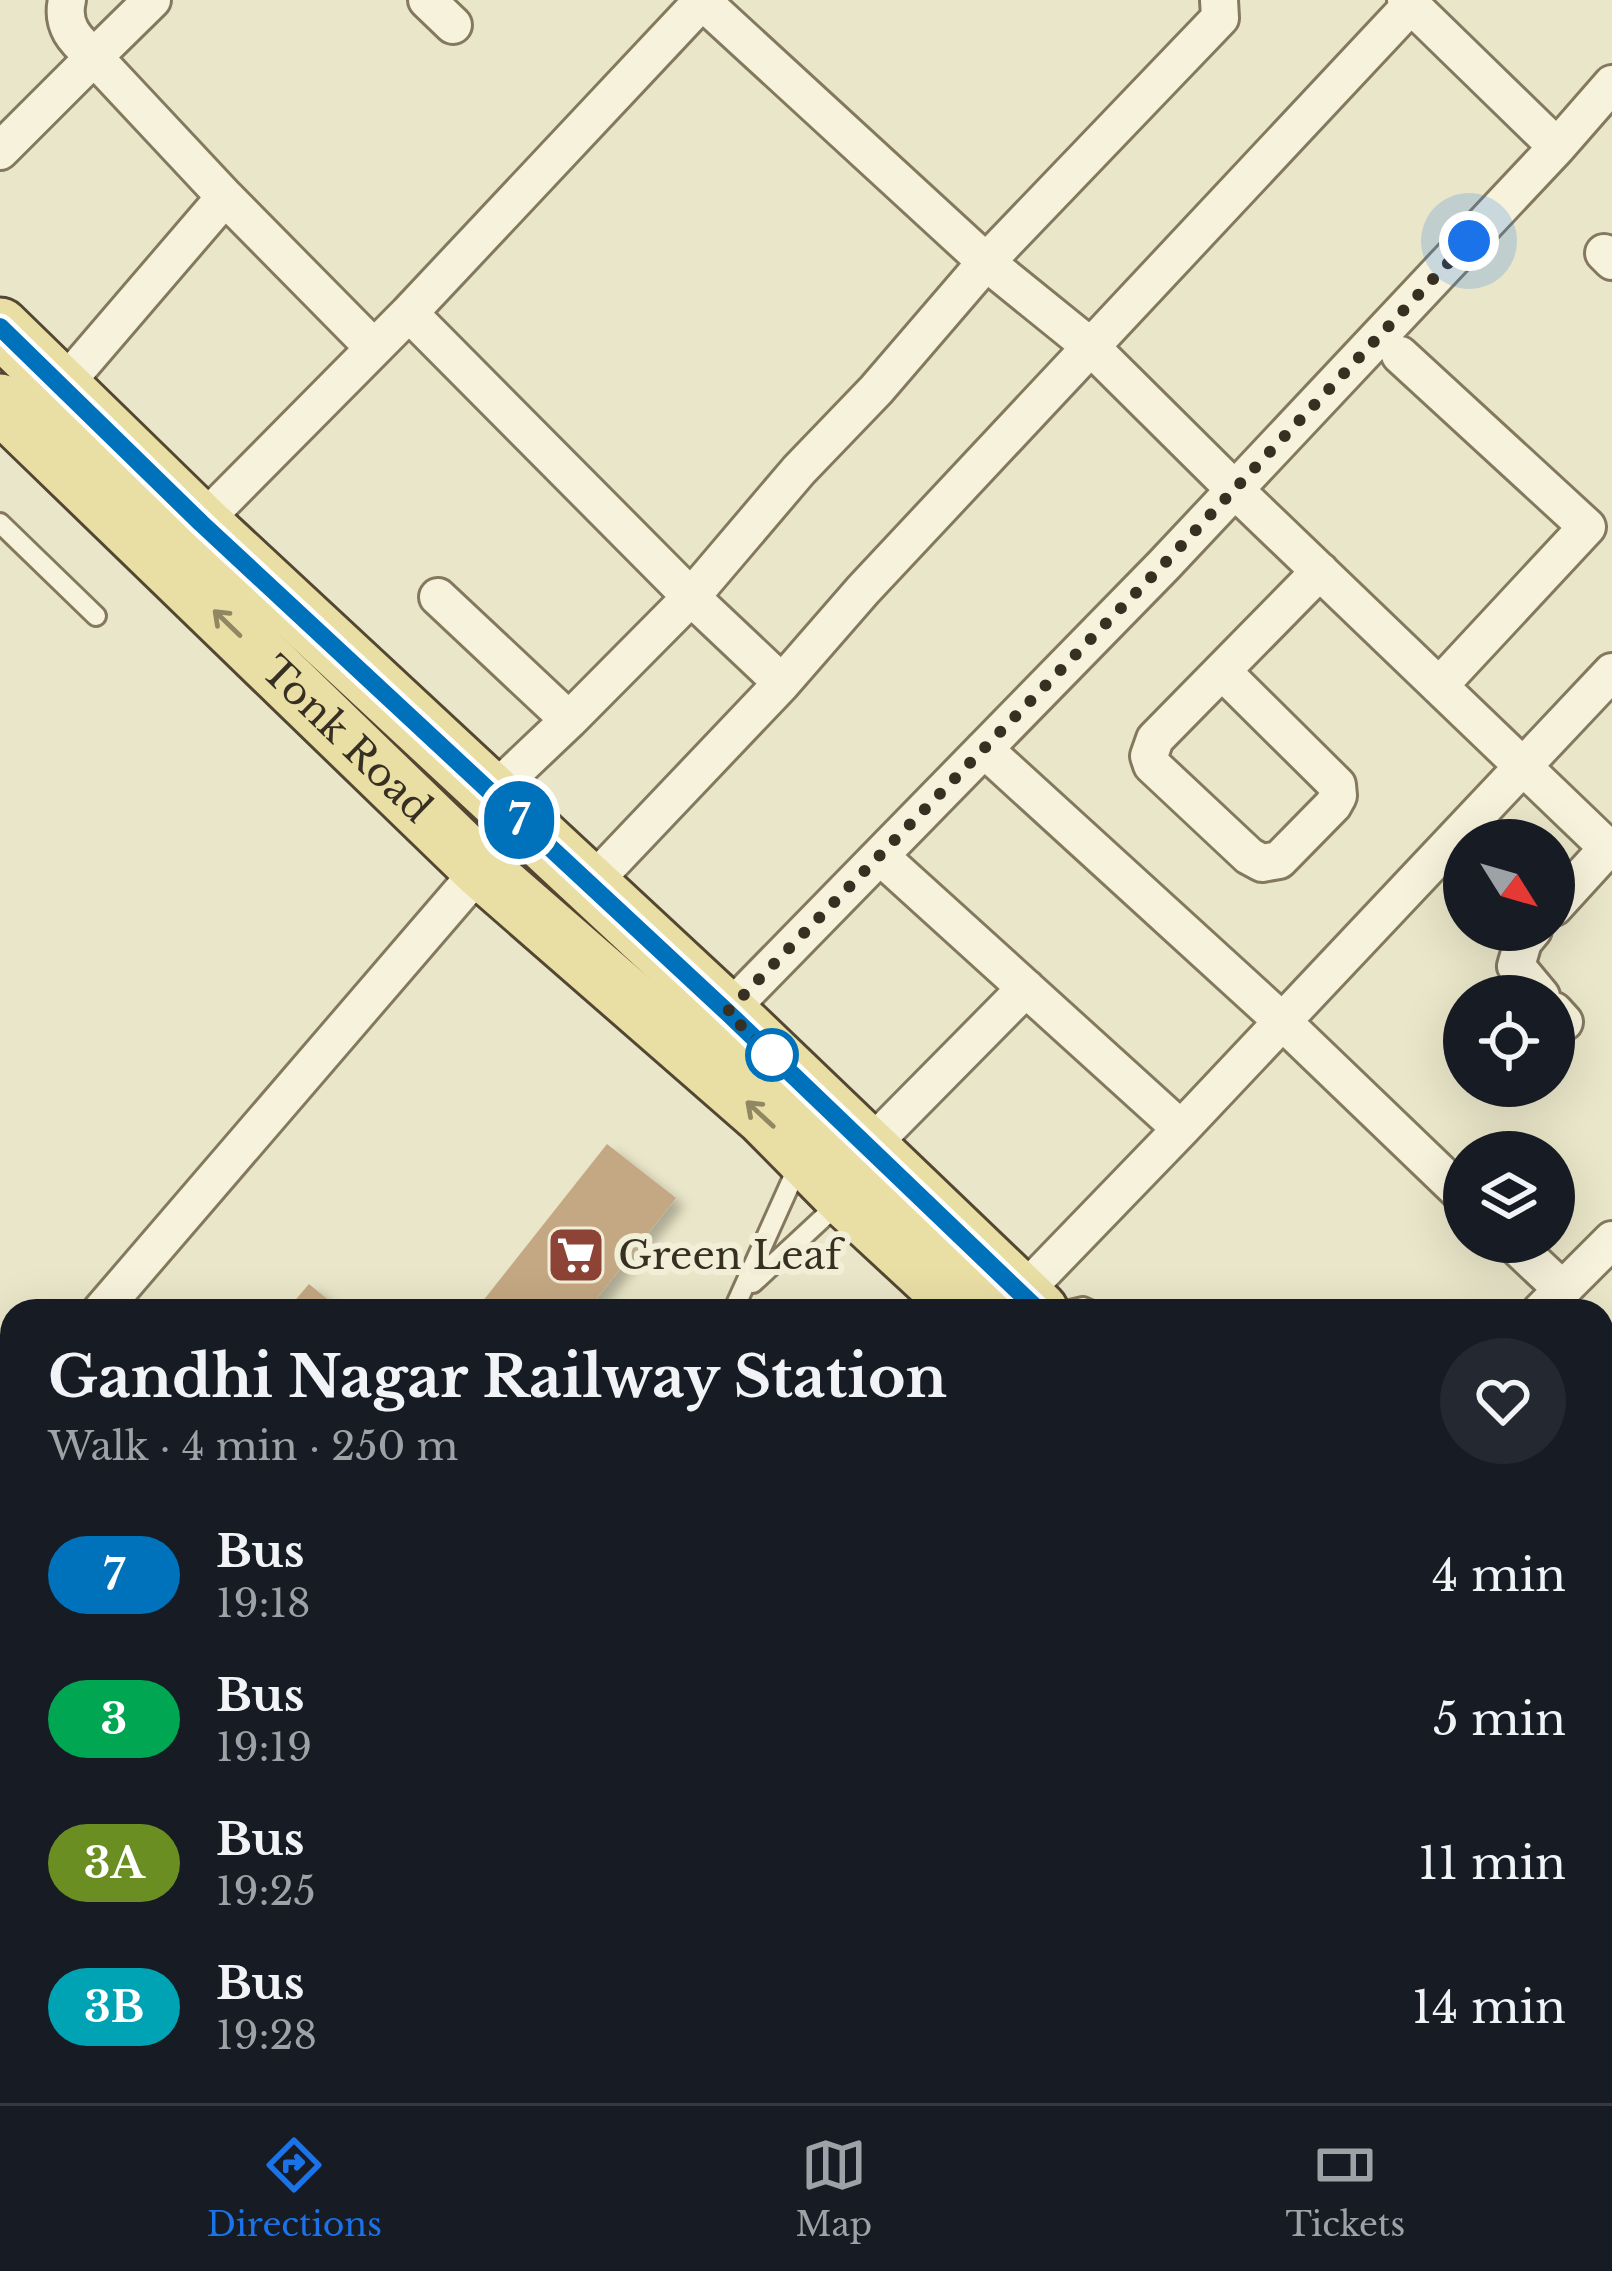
<!DOCTYPE html>
<meta charset="utf-8">
<style>
:root{--surface:#171b24;--page:#242831;--text:#f1f3f6;--muted:#9ea1a6;--line:#363941;--accent:#1a73e8}
body{margin:0;font-family:"Libre Baskerville",serif;background:var(--page);color:var(--text);height:100vh;display:flex;flex-direction:column;font-size:45px;white-space:nowrap}
*{box-sizing:border-box;margin:0}
p{font-size:39px;color:var(--muted)}
.icon{flex:none;width:66px;height:66px;fill:none;stroke:currentColor;stroke-width:2;stroke-linecap:round;stroke-linejoin:round}
.map{position:relative;flex:1;overflow:hidden}
.drawer{position:absolute;left:0px;top:1299px;width:1614px;height:804px;display:flex;flex-direction:column;background:var(--surface);border-radius:36px 36px 0 0;box-shadow:0 12px 48px #0002}
.drawer>*{flex:none}
.badge{padding:0 24px;border-radius:39px;font-size:42px;line-height:78px}
.needle{width:78px;rotate:127deg}
.buttons{position:absolute;left:1443px;top:819px;display:grid;gap:24px}
.buttons a{display:grid;place-items:center;width:132px;height:132px;border-radius:50%;background:var(--surface);box-shadow:0 12px 48px #0002;font-size:60px}
.you{position:absolute;width:60px;height:60px;margin:-30px;border:9px solid #fff;border-radius:50%;background:#1a73e8;box-shadow:0 0 0 18px #1a73e833}
.map>.badge{position:absolute;translate:-50% -50%;box-shadow:0 0 0 6px #fff}
.round{display:grid;place-items:center;flex:none;width:126px;height:126px;border-radius:63px;background:var(--page)}
.head{display:flex;align-items:center;justify-content:space-between;height:204px;padding:0 48px}
h1{font-size:57px;font-weight:800;line-height:90px}
ul{padding:0;list-style:none}
li{display:flex;align-items:center;gap:36px;height:144px;padding:0 48px}
li div{flex:1}
li b{display:block;font-size:45px}
li em{font-style:normal}
li .badge{min-width:132px;font-weight:700;text-align:center}
.dock{display:flex;justify-content:space-around;align-items:center;height:168px;border-top:3px solid var(--line);background:var(--surface);font-size:33px;color:var(--muted)}
.dock a{display:grid;justify-items:center;gap:6px}
.dock .on{color:var(--accent)}
.map>svg:first-child{display:block}
</style>
<div class="map">
<svg width="1612" height="2103" viewBox="0 0 1612 2103">
<defs>
<filter id="shadow"><feDropShadow dx="8" dy="8" stdDeviation="6" flood-color="#0004"/></filter>
</defs>
<rect width="100%" height="100%" fill="#eae6c9"/>
<path fill="#c4a883" filter="url(#shadow)" d="M607 1144 676 1198 587 1311H475Z
M309 1284 342 1311H286Z"/>
<g fill="none" stroke-linecap="round" stroke-linejoin="round">
<defs>
<path id="lane" d="M0 523 96 616
M753 1283 838 1204
M733 1311 800 1162
M1066 1311 1083 1307 1092 1311"/>
<path id="street" d="M67 0C61 26 75 40 94 57L152 0
M427 0 453 25
M701 0 986 262 1091 347 1235 490 1612 852
M1406 0 1557 147
M0 151 94 57 225 197 62 387
M225 197 374 348
M1604 253 1612 261
M409 313 691 597 782 683
M1400 355 1587 527 1439 686
M201 523 409 313 703 0
M438 597 569 720
M1222 671 1337 785 1338 796 1333 805 1279 860 1262 863 1249 856 1152 765 1149 756 1155 739 1320 571
M984 749 1283 1022 1464 1196
M490 795 569 720 691 597 799 470 876 390 986 262 1220 18 1219 0
M880 856 1181 1129
M590 885 782 683 863 590 1411 5
M1554 907 1608 848
M1533 930 1523 942 1516 966 1541 996
M1554 1011 1564 1022
M727 1012 1163 566 1557 147 1612 84
M868 1148 1026 988
M1512 1242 1563 1290
M1007 1309 1181 1129 1612 672
M101 1311 481 869
M1541 1311 1612 1240
M1602 1387 1612 1396
M1602 1975 1612 1985"/>
<path id="secondary" d="M1602 1778 1612 1788
M0 2060 12 2066
M70 2091 97 2103"/>
<g id="primary">
<path d="M0 327 201 523 727 1012 1039 1311"/>
<path id="s1" d="M0 403 481 869 764 1116 845 1198 967 1311"/>
<path d="M1602 1843 1612 1853"/>
<path d="M1602 1903 1612 1913"/>
</g>
</defs>
<use href="#lane" stroke="#84795f" stroke-width="24"/>
<use href="#street" stroke="#84795f" stroke-width="42"/>
<use href="#secondary" stroke="#665a42" stroke-width="57"/>
<use href="#primary" stroke="#534733" stroke-width="63"/>
<path stroke="#84795f" stroke-width="6" stroke-dasharray="9 6" stroke-linecap="butt" d="M648 2103 652 2091"/>
<use href="#lane" stroke="#f6f2db" stroke-width="18"/>
<use href="#street" stroke="#f6f2db" stroke-width="36"/>
<use href="#secondary" stroke="#f6f2db" stroke-width="51"/>
<use href="#primary" stroke="#e9dfa5" stroke-width="57"/>
<defs>
<path id="rail" d="M0 1826 12 1831
M0 1851 12 1856
M593 2091 623 2103
M655 2091 685 2103"/>
</defs>
<use href="#rail" stroke="#372f21" stroke-width="14"/>
<use href="#rail" stroke="#f2efd8" stroke-width="9" stroke-dasharray="27" stroke-linecap="butt"/>
</g>
<defs><path id="oneway-shaft" d="M-6 0H5M1.5-3L5.5 0L1.5 3" fill="none" stroke-width="1.6" stroke-linecap="round" stroke-linejoin="round" transform="scale(3)"/></defs>
<g stroke="#908763">
<use href="#oneway-shaft" transform="translate(227 623) rotate(-136)"/>
<use href="#oneway-shaft" transform="translate(760 1114) rotate(-137)"/>
</g>
<g fill="none" stroke-linecap="round" stroke-linejoin="round">
<defs>
<path id="line" d="M0 327 201 523 727 1012 1039 1311"/>
</defs>
<use href="#line" stroke="#fff" stroke-width="27"/>
<use href="#line" stroke="#0072bc" stroke-width="18"/>
<path stroke="#372f21" stroke-width="12" stroke-dasharray="0 21.6" d="M772 1055 727 1012 1162 566 1469 241"/>
</g>
<defs>
<symbol id="supermarket-square" viewBox="-11 -11 22 22"><rect x="-9" y="-9" width="18" height="18" rx="4" fill="#8d4336" stroke="#f2efd8"/><path d="M-6-5.5h2.5l.6 2H6L4.5 2H-2.5L-4.4-4H-6ZM-1.5 3.2a1.3 1.3 0 1 0 .1 0ZM3 3.2a1.3 1.3 0 1 0 .1 0Z" fill="#fff"/></symbol>
</defs>
<g fill-rule="evenodd">
<use href="#supermarket-square" x="543" y="1222" width="66" height="66"/>
</g>
<circle fill="#fff" stroke="#0072bc" stroke-width="6" cx="772" cy="1055" r="24"/>
<g text-anchor="middle" stroke-width="12" stroke-linejoin="round" paint-order="stroke">
<g font-size="39" fill="#372f21" stroke="#f2efd8">
<text dy="14" stroke="none"><textPath href="#s1" startOffset="483">Tonk Road</textPath></text>
</g>
<g font-size="39" fill="#372f21" stroke="#f2efd8" text-anchor="start">
<text x="618" y="1269">Green Leaf</text>
</g>
</g>
</svg>
<div class="buttons">
<a><svg class="needle" viewBox="-14 -14 28 28"><path d="M0-13l5 13h-10z" fill="#e53935"/><path d="M0 13l5-13h-10z" fill="#9ea1a6"/></svg></a>
<a><svg class="icon" aria-label="locate" viewBox="0 0 24 24"><circle cx="12" cy="12" r="6"/><path d="M12 2v4M12 18v4M2 12h4M18 12h4"/></svg></a>
<a><svg class="icon" aria-label="layers" viewBox="0 0 24 24"><path d="M12 4l9 5-9 5-9-5zM3 14l9 5 9-5"/></svg></a>
</div>
<div class="you" style="left:1469px;top:241px"></div>
<b class="badge" style="left:519px;top:820px;background:#0072bc;color:#fff">7</b>
<section class="drawer">
<div class="head"><div><h1>Gandhi Nagar Railway Station</h1><p>Walk · 4 min · 250 m</p></div><a class="round"><svg class="icon" aria-label="heart" viewBox="0 0 24 24"><path d="M12 20l-8-8c-3-5 5-10 8-4 3-6 11-1 8 4z"/></svg></a></div>
<ul>
<li><span class="badge" style="background:#0072bc;color:#fff">7</span><div><b>Bus</b><p>19:18</p></div><em>4 min</em></li>
<li><span class="badge" style="background:#00a651;color:#fff">3</span><div><b>Bus</b><p>19:19</p></div><em>5 min</em></li>
<li><span class="badge" style="background:#6b8e23;color:#fff">3A</span><div><b>Bus</b><p>19:25</p></div><em>11 min</em></li>
<li><span class="badge" style="background:#00a3b4;color:#fff">3B</span><div><b>Bus</b><p>19:28</p></div><em>14 min</em></li>
</ul>
</section>
</div>
<nav class="dock">
<a class="on"><svg class="icon" aria-label="directions" viewBox="0 0 24 24"><path d="M12 3l9 9-9 9-9-9zM9 14v-3h6M13 9l2 2-2 2"/></svg>Directions</a>
<a><svg class="icon" aria-label="map" viewBox="0 0 24 24"><path d="M3 6l6-2 6 2 6-2v14l-6 2-6-2-6 2zM9 4v14M15 6v14"/></svg>Map</a>
<a><svg class="icon" aria-label="tickets" viewBox="0 0 24 24"><path d="M3 7h18v10H3zM15 7v10"/></svg>Tickets</a>
</nav>
